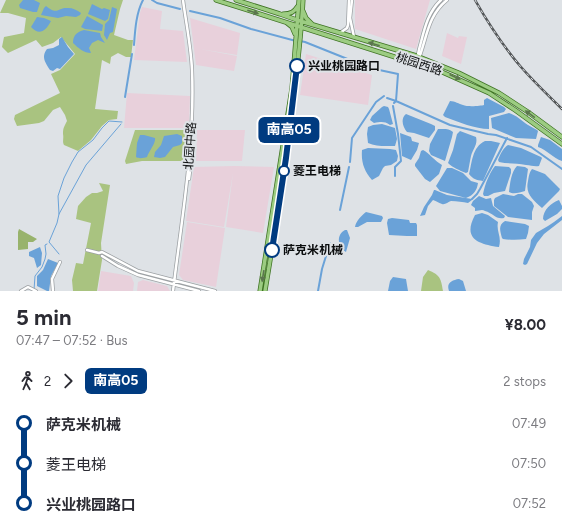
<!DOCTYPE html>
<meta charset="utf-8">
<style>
:root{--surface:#fff;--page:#f7f7f7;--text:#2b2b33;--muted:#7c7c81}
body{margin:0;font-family:Figtree,"Noto Sans SC",sans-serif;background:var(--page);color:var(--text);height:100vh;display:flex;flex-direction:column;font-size:15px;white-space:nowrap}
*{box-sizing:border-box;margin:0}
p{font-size:13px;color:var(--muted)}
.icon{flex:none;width:22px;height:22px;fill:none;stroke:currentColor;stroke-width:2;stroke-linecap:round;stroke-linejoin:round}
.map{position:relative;height:291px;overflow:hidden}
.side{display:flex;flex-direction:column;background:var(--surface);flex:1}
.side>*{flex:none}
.badge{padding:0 8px;border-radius:6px;font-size:14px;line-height:26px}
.map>.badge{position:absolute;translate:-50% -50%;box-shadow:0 0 0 2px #fff}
.legs{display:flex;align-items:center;gap:6px;height:44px;padding:0 16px;font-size:13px}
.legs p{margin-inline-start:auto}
.summary{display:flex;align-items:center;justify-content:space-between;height:68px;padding:0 16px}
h1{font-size:22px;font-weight:700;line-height:30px}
ul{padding:0 16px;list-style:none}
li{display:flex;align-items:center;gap:14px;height:40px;font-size:15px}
li i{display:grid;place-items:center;width:6px;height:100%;margin:0 5px;background:currentColor}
li i::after{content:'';width:10px;height:10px;margin:-5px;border:3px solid;border-radius:50%;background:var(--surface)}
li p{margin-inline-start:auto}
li:first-child i{background:linear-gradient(#0000 50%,currentColor 0)}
li:last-child i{background:linear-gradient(currentColor 50%,#0000 0)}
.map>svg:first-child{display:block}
</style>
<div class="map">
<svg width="562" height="291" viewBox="0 0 562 291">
<rect width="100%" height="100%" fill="#dee2e6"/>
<path fill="#e8d0db" d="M355 0H430L416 49 355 29Z
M142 7 162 11 160 29 183 31 187 62 134 60 140 13Z
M190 18 240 33 237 55 200 49 237 56 234 71 196 65Z
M447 33 458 38 459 36 467 37 461 64 442 56Z
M306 54 372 75 368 105 300 95Z
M127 93 190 96 189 128H124Z
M197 130H245L242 161H196Z
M234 166 274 167 263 233 226 227 233 173 224 227 186 221 194 167Z
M187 222 225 228 216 287 183 280 179 275Z
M101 271 131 276 134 283 133 291H98Z
M143 280 167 286 170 291H137L138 282Z"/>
<path fill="#a9c380" d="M6 0H123L120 9 114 35 128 40H133L131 57H126L118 53 111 57 110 64 102 60 95 109 118 111 117 119 109 120 102 126 91 140 78 151 64 145C62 141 64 139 63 134 63 128 64 127 67 121L65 115 60 107 53 110 44 121 39 123 17 126 14 119 15 115 60 93 51 74 60 70 75 54 61 37 53 43 42 47 36 40 8 53 2 47 4 37 24 33 26 18 8 13H0Z
M135 130H188L187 161H142L126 164 125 161Z
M99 183 110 185 101 243 102 260 97 291H73L72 280 76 263 83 264 91 223 76 219 78 206 86 197 92 193H97L103 191Z
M428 270C440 275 441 278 443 291H421L423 277Z"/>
<path fill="#98b36c" d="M19 229 37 239 33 242H28V249L18 250V232Z"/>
<path fill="#6aa2d8" d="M23 0H34L40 3 37 12H33L20 8 19 5Z
M92 4 102 9 104 8 110 10 108 19 105 21 88 14Z
M46 6C58 16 57 7 68 8 73 8 77 10 81 13L80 15 76 17 66 16 58 18 41 15 44 8Z
M112 7 117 9 113 32 110 33 107 40 104 35 105 24 109 20Z
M87 16 103 25 102 31 85 29 81 27Z
M37 17 44 18 51 21C46 31 39 36 31 27Z
M84 30 100 33 101 37 105 43 98 40 92 43 89 48 91 53C84 53 78 48 73 43 73 35 77 32 84 30Z
M62 37 68 47 74 54 60 69 57 68 53 71 50 70C45 62 41 57 47 49L53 48 59 45V39Z
M487 98 504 107 506 109 504 112 489 116V129C475 129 459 122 445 117L443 115 450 101C455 101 459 104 463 105 467 107 481 106 484 105V100Z
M384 106 388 107 389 109 393 124 390 125C384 121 381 122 374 123L370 120 372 116 382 107Z
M509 113C516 115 522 121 528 125 531 127 534 128 537 130L538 131 536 139 516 138 492 128 491 118Z
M406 114 431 124 435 126V130L429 138 414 133 407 132C403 127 400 119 406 114Z
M382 124 395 128 397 139 395 146C387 146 376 147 368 143L367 134 368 127 373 125Z
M438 129C443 129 449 128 453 132L452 137 445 161 431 155 429 151 430 144Z
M460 131 476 137C478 144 473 149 471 156 470 161 469 166 468 172L466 173C459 170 453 168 448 163L453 150 457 134Z
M400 133 411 137 412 141 419 143 417 150 411 160 402 156Z
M177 134 182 136V143L180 145 173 147 165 157 160 158 154 157 155 152 161 145 164 136Z
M140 135H144L155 138C156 143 149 151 147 157 144 158 139 159 136 157L137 143Z
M541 137 550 140 562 149V161C553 158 547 150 538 147V145Z
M485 141H491L500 143 483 181C476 180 473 179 469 174 472 163 472 147 485 141Z
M508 145 521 148 541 157 542 158 539 166C534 167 531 165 526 165 517 163 508 164 499 162L498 160C500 155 503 148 508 145Z
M368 148 390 149 396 150 398 156 397 161 391 165 385 166 383 168 379 176 372 180C364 171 361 162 362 150Z
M423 150C429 153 435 161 442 165L439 174 430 182 425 179 415 166V164L419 158 421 151Z
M495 166 509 167 511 169V173L505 191 494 193 488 196H484L483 194C485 184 489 174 495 166Z
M517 166 525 167 528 169 525 191C520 192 514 195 509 192 510 184 511 172 517 166Z
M447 168H452L463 173 471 181 478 183C477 190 474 195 466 198L440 191 436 186Z
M532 169 545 174 560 189 559 191 542 208C533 200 525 194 528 181 529 176 529 173 532 169Z
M434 190H435L447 195 472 199V200L468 203C463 202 457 201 451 201 448 202 445 205 442 204 438 203 437 201 433 200L428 206 425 215 420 216 424 207 432 195Z
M503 194 514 196 518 194H522L532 202 534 206 532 212V220L508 217 494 206V200L495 198Z
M479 196 486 199 491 198 493 206 505 216 504 218C496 220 493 213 485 211 482 209 479 211 475 211V208L471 205 473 201Z
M559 200 562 206V209L557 214 545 221 543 219C543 210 551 203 559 200Z
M366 212 382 216 383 218 381 222H367L358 227H355C356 221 361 216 366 212Z
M482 213 488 215 498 222C496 232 502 236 499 247 479 244 462 239 475 215Z
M562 216V220L544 234 537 243 527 264 525 265 523 264 524 259 530 247 531 240 536 233 548 226 554 222Z
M392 218 409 220 410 223H416L417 225V236H407L389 235 387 223 388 219Z
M505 221 525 224 529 226 528 233 526 239C518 240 511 240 503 239L502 238C500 231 498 225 505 221Z
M345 230H347L350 238 346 252 340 248C338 240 338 234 345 230Z
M40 247 42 253 41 265 37 268 34 258 29 256V252Z
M48 259 58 263 51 276 49 291H47L37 286V276L43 270Z
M393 277 406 279 408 291H388L390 281Z
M459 279 463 281 466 291H449C446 283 452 280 459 279Z"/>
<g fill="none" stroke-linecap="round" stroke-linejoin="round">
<path stroke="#6aa2d8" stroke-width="1" d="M59 214 58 196 64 178 72 162 78 152 93 140 102 128 109 121 122 122
M59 254 49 242 57 223 59 214 86 165 121 124
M34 290 35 276 42 267 45 259 46 254 45 245 47 244"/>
<path stroke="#6aa2d8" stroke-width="2" d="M152 0 157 3 180 9
M190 11 220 18 251 29 296 41
M300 41 305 42 370 68 398 74 396 101 450 125 488 134 496 135 531 147 562 169
M134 45C135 31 136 13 143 0
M125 97 132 54
M387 98 396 101 394 103
M393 106 398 134 401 161 395 167V176
M350 162 352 138 376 102 384 96
M472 199 477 194 480 189 507 138
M340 210 349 167
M318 291 322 269 330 243"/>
<defs>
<path id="minor" d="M352 0 350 18 354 37
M441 0C429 11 425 26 421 42 419 49 417 56 417 63 427 41 426 17 447 0
M340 33 347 28 348 25 349 0
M189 179 192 155
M87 250 99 253 102 252 138 271 215 291
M102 256 118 266 138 275 199 291
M21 291 28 287 36 291
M53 291 52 279 60 262
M173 291C182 217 195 144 192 70 191 46 186 23 183 0"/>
<path id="major" d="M216 0 442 72 489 93 515 110 562 144
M236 0 280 14 297 20 417 56 459 73 499 93 528 112 562 137
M303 11 306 18 312 24
M283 14C291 14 294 12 298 6
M287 23 292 27 295 34
M260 291 292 88 299 0
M265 291C274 238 282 184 289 131 295 87 301 44 303 0"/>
</defs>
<use href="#minor" stroke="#9da1a4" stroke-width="4"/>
<use href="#major" stroke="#3e7323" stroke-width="5"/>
<use href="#minor" stroke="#fff" stroke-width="2.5"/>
<use href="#major" stroke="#9ccc82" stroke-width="3.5"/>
<defs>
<path id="rail" d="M475 0C488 23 503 46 521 67 534 82 548 95 562 109"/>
</defs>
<use href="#rail" stroke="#525557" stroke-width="2.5"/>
<use href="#rail" stroke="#dee2e6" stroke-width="1" stroke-dasharray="3" stroke-linecap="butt"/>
</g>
<defs><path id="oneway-solid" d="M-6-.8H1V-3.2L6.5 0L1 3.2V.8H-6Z"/></defs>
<g fill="#5b764e">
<use href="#oneway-solid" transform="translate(253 12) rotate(18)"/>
<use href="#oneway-solid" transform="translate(374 44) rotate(-163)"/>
<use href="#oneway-solid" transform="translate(455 77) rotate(24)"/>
<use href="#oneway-solid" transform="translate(530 114) rotate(-144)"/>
<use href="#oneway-solid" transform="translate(263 276) rotate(99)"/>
</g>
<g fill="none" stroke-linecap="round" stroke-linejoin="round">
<defs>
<path id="line-1" d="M272 250 286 158 297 66"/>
</defs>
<use href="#line-1" stroke="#fff" stroke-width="9"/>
<use href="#line-1" stroke="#003b80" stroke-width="6"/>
</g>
<g fill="#fff" stroke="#003b80" stroke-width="2">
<circle cx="297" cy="66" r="7"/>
<circle cx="284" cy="171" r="5"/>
<circle cx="272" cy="250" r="7"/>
</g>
<g text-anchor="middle" stroke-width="4" stroke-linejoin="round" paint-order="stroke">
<g font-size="12" fill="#0b0d0e" stroke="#dee2e6">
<text transform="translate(419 64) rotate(18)" y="4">桃园西路</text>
<text transform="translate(190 146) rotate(-86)" y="4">北园中路</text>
</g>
<g font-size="12" font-weight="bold" fill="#0b0d0e" stroke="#dee2e6" text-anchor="start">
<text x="308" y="70">兴业桃园路口</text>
<text x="293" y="175">菱王电梯</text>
<text x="283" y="254">萨克米机械</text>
</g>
</g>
</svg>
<b class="badge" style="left:289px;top:130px;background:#003b80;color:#fff">南高05</b>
</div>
<section class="side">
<div class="summary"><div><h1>5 min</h1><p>07:47 – 07:52 · Bus</p></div><b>¥8.00</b></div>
<div class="legs"><svg class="icon" aria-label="walk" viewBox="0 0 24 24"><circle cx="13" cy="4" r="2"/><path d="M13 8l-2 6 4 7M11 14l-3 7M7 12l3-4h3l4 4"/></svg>2<svg class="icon" aria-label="forward" viewBox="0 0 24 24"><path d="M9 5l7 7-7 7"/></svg><b class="badge" style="background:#003b80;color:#fff">南高05</b><p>2 stops</p></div>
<ul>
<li><i style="color:#003b80"></i><b>萨克米机械</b><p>07:49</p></li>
<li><i style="color:#003b80"></i><span>菱王电梯</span><p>07:50</p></li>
<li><i style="color:#003b80"></i><b>兴业桃园路口</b><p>07:52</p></li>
</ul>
</section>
